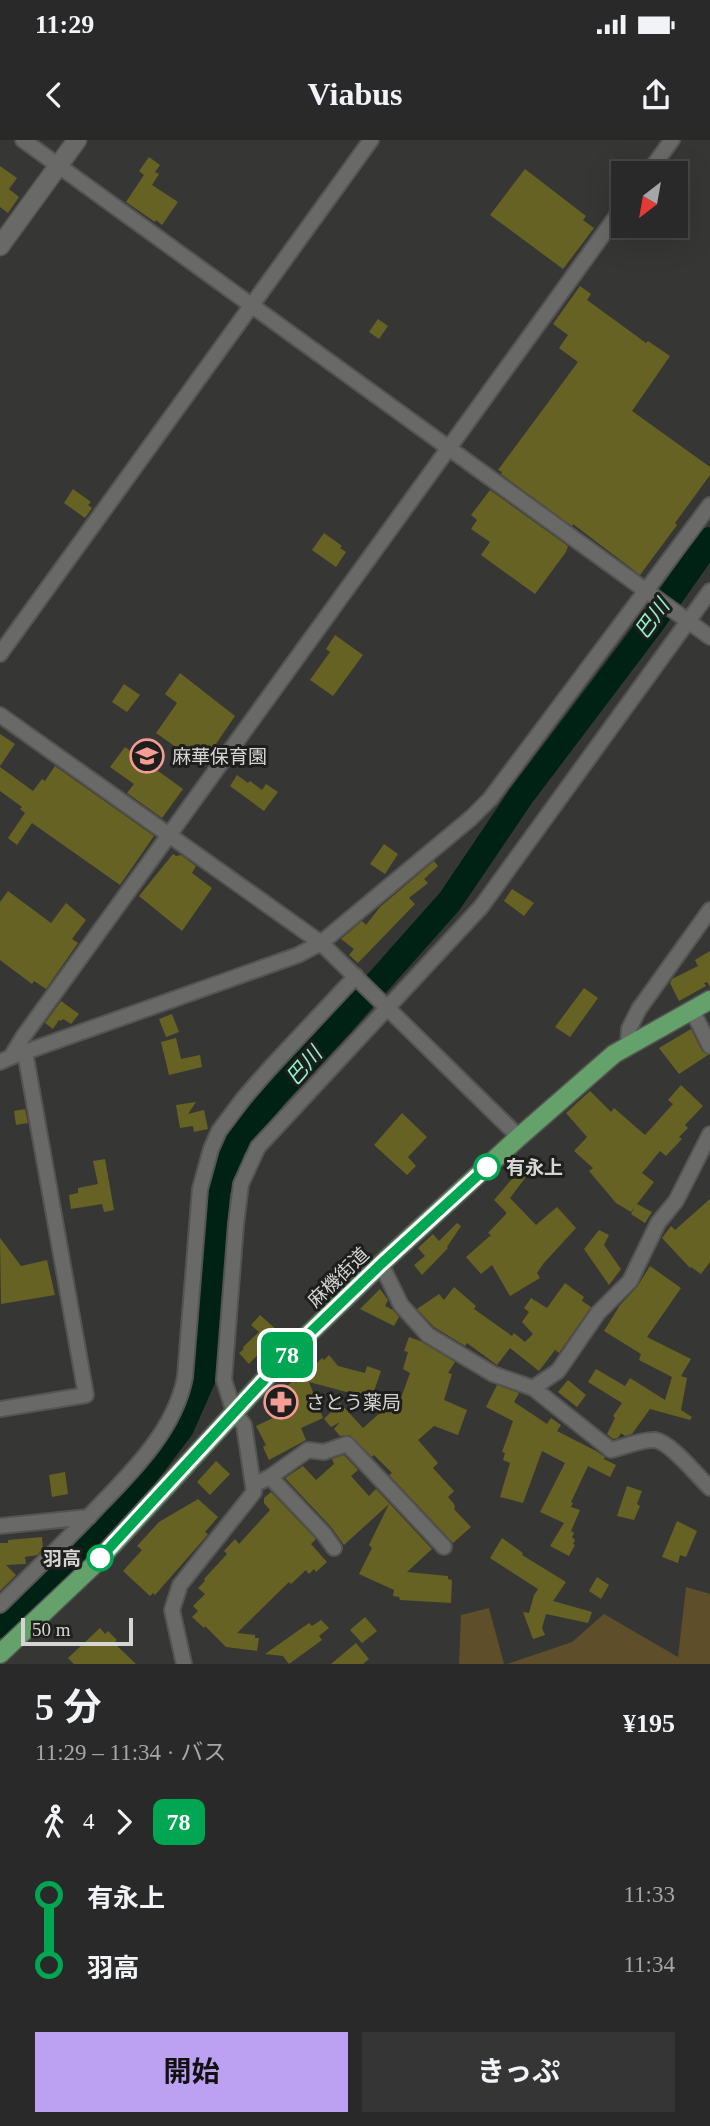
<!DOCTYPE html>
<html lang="ja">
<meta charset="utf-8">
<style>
:root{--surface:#282928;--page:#343534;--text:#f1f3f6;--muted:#a5a6a8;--line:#444545;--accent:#bca0f2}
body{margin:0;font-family:"Times New Roman","Noto Sans JP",serif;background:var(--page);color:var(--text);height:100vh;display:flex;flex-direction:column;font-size:26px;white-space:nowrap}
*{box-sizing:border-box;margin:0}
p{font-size:23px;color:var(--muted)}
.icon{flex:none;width:38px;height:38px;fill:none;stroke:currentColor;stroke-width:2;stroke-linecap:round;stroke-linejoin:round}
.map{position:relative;height:1524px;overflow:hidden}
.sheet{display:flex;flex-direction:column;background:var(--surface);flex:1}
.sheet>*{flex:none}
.badge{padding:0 14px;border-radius:10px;font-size:24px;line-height:46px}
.needle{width:46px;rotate:211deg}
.controls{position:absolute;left:611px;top:21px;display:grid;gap:14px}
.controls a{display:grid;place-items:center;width:77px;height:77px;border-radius:0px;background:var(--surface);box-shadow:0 7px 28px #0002,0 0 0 2px var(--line);font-size:35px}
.scale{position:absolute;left:21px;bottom:18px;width:112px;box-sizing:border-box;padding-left:7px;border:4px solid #d5d5d4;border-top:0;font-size:19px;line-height:24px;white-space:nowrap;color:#d5d5d4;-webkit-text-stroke:5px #1e1e1d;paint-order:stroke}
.map>.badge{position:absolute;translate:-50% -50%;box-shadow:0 0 0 4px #fff}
.legs{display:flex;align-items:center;gap:10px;height:77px;padding:0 35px;font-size:23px}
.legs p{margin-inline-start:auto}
.summary{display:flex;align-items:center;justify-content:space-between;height:119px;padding:0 35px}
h1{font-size:38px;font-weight:700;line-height:52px}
.cta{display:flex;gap:14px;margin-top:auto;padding:14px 35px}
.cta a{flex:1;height:80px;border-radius:0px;background:var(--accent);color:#111;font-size:28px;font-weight:700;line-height:80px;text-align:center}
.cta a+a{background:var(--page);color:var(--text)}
ul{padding:0 35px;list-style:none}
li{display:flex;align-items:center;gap:24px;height:70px;font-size:26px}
li i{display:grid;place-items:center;width:10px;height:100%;margin:0 9px;background:currentColor}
li i::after{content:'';width:18px;height:18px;margin:-9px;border:5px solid;border-radius:50%;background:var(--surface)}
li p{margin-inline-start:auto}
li:first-child i{background:linear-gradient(#0000 50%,currentColor 0)}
li:last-child i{background:linear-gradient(currentColor 50%,#0000 0)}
.status{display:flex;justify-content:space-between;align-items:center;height:49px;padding:0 35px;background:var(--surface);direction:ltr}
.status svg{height:19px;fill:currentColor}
header{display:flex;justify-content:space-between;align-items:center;height:91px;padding:0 35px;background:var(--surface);font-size:32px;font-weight:700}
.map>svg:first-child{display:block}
</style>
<div class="status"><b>11:29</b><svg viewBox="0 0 49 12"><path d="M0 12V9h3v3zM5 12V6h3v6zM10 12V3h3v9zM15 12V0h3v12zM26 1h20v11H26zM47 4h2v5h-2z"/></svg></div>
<header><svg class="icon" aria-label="back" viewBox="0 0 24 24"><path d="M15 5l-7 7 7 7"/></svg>Viabus<svg class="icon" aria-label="share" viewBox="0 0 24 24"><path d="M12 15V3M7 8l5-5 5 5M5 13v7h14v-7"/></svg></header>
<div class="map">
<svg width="710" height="1524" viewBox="0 0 710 1524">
<rect width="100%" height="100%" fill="#363735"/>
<path fill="#5e4e29" d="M686 1447 710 1454V1524H507L572 1502 604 1474 678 1517Z
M489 1468 504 1524H459L461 1475Z"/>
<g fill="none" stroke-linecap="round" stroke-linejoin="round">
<path stroke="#002215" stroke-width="26" d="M0 1485 31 1457 137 1346 181 1288 203 1238 217 1052 233 1007 274 956 339 886 450 761 521 656 651 484 710 400"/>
</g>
<path fill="#666223" d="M149 17 160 25 155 32 159 34 152 45 178 62 162 85 156 80 155 82 126 62 144 35 139 31Z
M0 26 17 38 9 49 19 57 8 73 0 67Z
M525 29 586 76 583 80 594 88 563 129 490 75Z
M580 146 591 154 587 160 646 203 648 201 670 216 632 271 710 327V335L675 383 677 385 640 435 573 384 572 386 501 334 502 332 498 330 578 222 559 208 568 195 553 184Z
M378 179 388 186 379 199 369 192Z
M73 349 91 362 88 365 92 368 85 378 64 363Z
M490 350 568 406 566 412 535 454 481 415 490 402 471 389 477 380 471 375Z
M324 393 342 406 340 408 346 412 336 427 312 410Z
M335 495 363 515 333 556 310 540 330 512 326 509Z
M180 533 235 576 205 620 203 619 200 624 156 593 177 563 165 554Z
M124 544 140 555 127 572 112 562Z
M0 594 15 604 0 626Z
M125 607 183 649 162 678 127 653 134 644 110 627Z
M55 626 154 696 120 745 32 683 17 705 8 698 25 673 20 669 22 667 0 651V627L33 651 42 639 45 641Z
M237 635 248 643 250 641 262 650 266 644 278 652 264 671 230 646Z
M384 704 398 714 385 734 370 724Z
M173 714 176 716 181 715 196 726 192 733 212 748 182 791 139 756Z
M434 721 438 726 424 739 428 743 409 758 415 764 358 823 349 815 354 809 341 799 362 781 366 785 380 767Z
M512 749 534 763 524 776 504 761Z
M8 751 51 783 66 763 86 780 72 799 78 803 46 849 34 841 32 844 0 820V762Z
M710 811V847L707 842 704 843 706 846 679 861 670 843 672 839 698 826 695 820Z
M584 848 598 858 570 897 555 887Z
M61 861 79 874 71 884 63 879 61 881 59 880 53 889 45 883Z
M172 874 179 892 166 897 159 879Z
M691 889 702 911 708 915 679 934 659 908Z
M176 898 181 919 200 915 202 927 169 935 161 902Z
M681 945 703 966 685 985 688 988 679 997 682 999 666 1016 660 1011 642 1033 654 1042 637 1064 652 1072 645 1083 631 1074 635 1066 631 1072 616 1063 589 1031 593 1028 574 1011 587 997 566 973 590 951 611 972 614 968 645 995 673 964 668 960Z
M196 962 188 974 204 970 208 989 194 992 193 986 180 988 176 965Z
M25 969 28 983 16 985 14 971Z
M402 973 427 997 408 1017 416 1026 407 1035 374 1005Z
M105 1019 114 1070 104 1072 102 1064 71 1069 69 1055 78 1053V1048L98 1044 93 1021Z
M519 1031 526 1037 510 1058 536 1085 557 1067 576 1088 543 1124 537 1133 540 1138 510 1156 492 1125 481 1134 466 1117 491 1095 488 1093 506 1074V1072L494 1060Z
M710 1059V1122L701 1134 691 1127 690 1128 662 1098 671 1086 675 1090Z
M457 1083 461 1086 447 1107 448 1108 422 1135 414 1125 425 1116 418 1108 433 1094 439 1101Z
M599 1090 609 1095 604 1105 621 1129 609 1145 584 1109Z
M0 1098 21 1126 47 1120 55 1155 1 1164Z
M650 1126 681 1148 647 1197 691 1219 681 1236 687 1238 681 1270 692 1277 690 1280 650 1269 632 1294 625 1296 621 1293 618 1298 613 1299 607 1294 615 1278 613 1276 622 1263 588 1242 596 1229 625 1246 630 1238 665 1260 672 1237 639 1220 641 1214 604 1191 620 1165 637 1147Z
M565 1143 584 1157 582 1161 591 1167 559 1213 555 1210 539 1231 510 1208 497 1225 467 1203 465 1206 434 1187 417 1169 439 1154 444 1160 454 1147 476 1166 474 1169 512 1196 514 1193 525 1202 533 1194 522 1182 529 1172 524 1168 531 1158 547 1168Z
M380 1149 388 1160 385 1166 393 1170 399 1177 394 1186 360 1169Z
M260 1175 279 1192 249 1224 239 1213 244 1209 243 1207 259 1192 251 1185Z
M409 1197 420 1201 455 1222 448 1233 452 1234 444 1260 467 1270 458 1295 434 1286 418 1300 438 1323 433 1328 454 1351 448 1357 454 1364 455 1367 454 1369 471 1387 453 1403 389 1335 392 1333 374 1315 372 1317 350 1295 340 1296 334 1289 340 1282 331 1287 324 1279 340 1263 363 1288 398 1257 401 1258 410 1233 403 1229 408 1212 404 1211Z
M329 1215 338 1226 365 1233 367 1226 381 1231 372 1257 355 1252 354 1254 309 1242 323 1278 301 1288 306 1300 269 1320 263 1307 266 1305 256 1286 275 1277 267 1264 294 1240 296 1243 322 1218 324 1220Z
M568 1240 586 1255 577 1267 558 1252Z
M497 1245 519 1253 514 1262 547 1284 551 1278 561 1285 557 1291 596 1311 605 1317 604 1319 616 1325 610 1337 588 1326 571 1362 573 1363 571 1367 580 1370 571 1391 574 1393 572 1397 575 1400 573 1404 575 1405 569 1416 550 1406 564 1383 540 1372 565 1323 542 1311 523 1363 500 1357 510 1323 503 1320 505 1313 502 1312 513 1281 486 1267Z
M344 1315 358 1330 351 1336 369 1356 376 1349 432 1409 407 1432 448 1436V1439L452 1440 451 1463 400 1460 399 1457 393 1456 394 1450 359 1434 372 1408 369 1405 389 1364 344 1405 331 1387 285 1338 303 1326 316 1340 334 1324 332 1319Z
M216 1321 230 1334 210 1355 197 1342Z
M65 1332 68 1354 52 1357 49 1335Z
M627 1346 642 1351 637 1364 640 1366 634 1380 617 1376Z
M271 1352 316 1399 311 1404 327 1422 316 1432 314 1429 309 1434 306 1430 291 1444 289 1442 237 1493 255 1495V1498H259L257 1511 226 1507 205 1486 204 1488 192 1477 198 1471 193 1466 205 1454 198 1448 205 1441 204 1439 227 1414 224 1411 235 1399 239 1404 270 1370 264 1363V1358Z
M198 1359 218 1377 205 1392 208 1394 204 1399 155 1455 153 1453 150 1456 123 1431 142 1410 137 1406 159 1382Z
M677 1381 697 1391 686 1417 680 1415 678 1423 662 1417Z
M42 1397 43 1409 37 1415 25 1417 26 1424 6 1425 16 1435 0 1451V1403H8V1400Z
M502 1398 523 1413 522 1415 566 1442 553 1461 592 1472 588 1483 546 1474 542 1488 545 1495 533 1499 523 1472 529 1473 534 1455 538 1449 490 1418Z
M597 1437 609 1445 601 1459 589 1451Z
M365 1477 377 1491 362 1503 350 1490Z
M321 1480 329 1488 319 1496 322 1500 289 1524 283 1516 265 1514 309 1483 312 1486Z
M100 1488 105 1494 108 1491 117 1500 114 1503 136 1524H74L68 1518Z
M356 1503 369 1519 363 1524H331Z"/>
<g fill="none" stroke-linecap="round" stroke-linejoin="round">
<defs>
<path id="minor" d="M23 0 710 497
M648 33 672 0
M0 514 371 0
M0 575 321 803 519 997
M692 870 710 906
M628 905 629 889 639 869 710 770
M11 917 23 897 623 67
M0 922 11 917 298 815 321 803 471 678 490 659 710 365
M381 1124 401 1165 428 1195 493 1234 533 1248 611 1310C624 1307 642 1299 655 1300 671 1302 698 1337 710 1348
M533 1248 558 1231 598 1173 630 1141 658 1083 676 1061 710 994
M0 1269 86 1255 25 912
M270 1337 324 1394 334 1408
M253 1345 270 1337 308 1310 324 1312 347 1304 444 1407
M0 1386 89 1377
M0 1465C32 1433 65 1402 96 1369 132 1332 175 1290 185 1237L200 1049 211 1009 219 991 243 959 270 928 356 836
M184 1524 172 1470 180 1445 254 1352 244 1285 234 1272 224 1240 236 1084 241 1044 258 1007 481 767 710 451"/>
<path id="tertiary" d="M0 106 77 0"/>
<path id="primary" d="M0 1514 97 1422 288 1214 381 1124 519 997 614 914 710 860"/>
</defs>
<use href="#minor" stroke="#545553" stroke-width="18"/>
<use href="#tertiary" stroke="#545553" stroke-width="21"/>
<use href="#primary" stroke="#545553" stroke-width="21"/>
<use href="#minor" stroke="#696a67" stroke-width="14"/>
<use href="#tertiary" stroke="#696a67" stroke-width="18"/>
<use href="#primary" stroke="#65a26b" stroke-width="18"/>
</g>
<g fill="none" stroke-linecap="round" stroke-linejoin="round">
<defs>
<path id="line-1" d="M100 1418 288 1214 381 1124 487 1027"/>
</defs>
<use href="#line-1" stroke="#fff" stroke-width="16"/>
<use href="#line-1" stroke="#00a651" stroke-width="10"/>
</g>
<defs>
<symbol id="school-ring" viewBox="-11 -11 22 22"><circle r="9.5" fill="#1e1e1d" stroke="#f59c94" stroke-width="1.5"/><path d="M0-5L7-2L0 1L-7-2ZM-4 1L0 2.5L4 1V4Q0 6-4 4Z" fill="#f59c94"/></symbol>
<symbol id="pharmacy-ring" viewBox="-11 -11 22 22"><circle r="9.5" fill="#1e1e1d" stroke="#f59c94" stroke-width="1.5"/><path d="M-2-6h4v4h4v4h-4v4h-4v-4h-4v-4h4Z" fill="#f59c94"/></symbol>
</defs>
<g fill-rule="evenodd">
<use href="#school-ring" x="128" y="597" width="38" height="38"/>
<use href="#pharmacy-ring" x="262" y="1243" width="38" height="38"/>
</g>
<g fill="#fff" stroke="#00a651" stroke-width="3.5">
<circle cx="487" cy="1027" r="12"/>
<circle cx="100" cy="1418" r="12"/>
</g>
<g text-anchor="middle" stroke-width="6" stroke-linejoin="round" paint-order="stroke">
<g font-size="19" fill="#d5d5d4" stroke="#1e1e1d" text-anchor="start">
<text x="172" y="623">麻華保育園</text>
<text x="306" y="1269">さとう薬局</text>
</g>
<g font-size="19" font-weight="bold" fill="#d5d5d4" stroke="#1e1e1d" text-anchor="start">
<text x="506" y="1034">有永上</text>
<text x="81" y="1425" text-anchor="end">羽高</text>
</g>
<g font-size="19" fill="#d5d5d4" stroke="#1e1e1d">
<text transform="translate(338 1137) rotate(-44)" y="7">麻機街道</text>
</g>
<g font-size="21" font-style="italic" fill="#8ef5cc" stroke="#1e1e1d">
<text transform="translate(652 479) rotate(-54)" y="7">巴川</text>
<text transform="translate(304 926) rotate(-49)" y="7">巴川</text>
</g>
</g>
</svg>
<div class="controls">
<a><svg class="needle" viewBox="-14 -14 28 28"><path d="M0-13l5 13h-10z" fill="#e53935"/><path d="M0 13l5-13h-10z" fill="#a5a6a8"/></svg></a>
</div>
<div class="scale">50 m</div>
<b class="badge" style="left:287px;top:1215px;background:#00a651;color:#fff">78</b>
</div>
<section class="sheet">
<div class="summary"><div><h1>5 分</h1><p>11:29 – 11:34 · バス</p></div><b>¥195</b></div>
<div class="legs"><svg class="icon" aria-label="walk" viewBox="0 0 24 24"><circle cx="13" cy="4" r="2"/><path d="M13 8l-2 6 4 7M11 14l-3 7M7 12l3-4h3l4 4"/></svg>4<svg class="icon" aria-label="forward" viewBox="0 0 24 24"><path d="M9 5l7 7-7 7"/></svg><b class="badge" style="background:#00a651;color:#fff">78</b></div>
<ul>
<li><i style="color:#00a651"></i><b>有永上</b><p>11:33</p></li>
<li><i style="color:#00a651"></i><b>羽高</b><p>11:34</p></li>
</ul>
<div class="cta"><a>開始</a><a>きっぷ</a></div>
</section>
